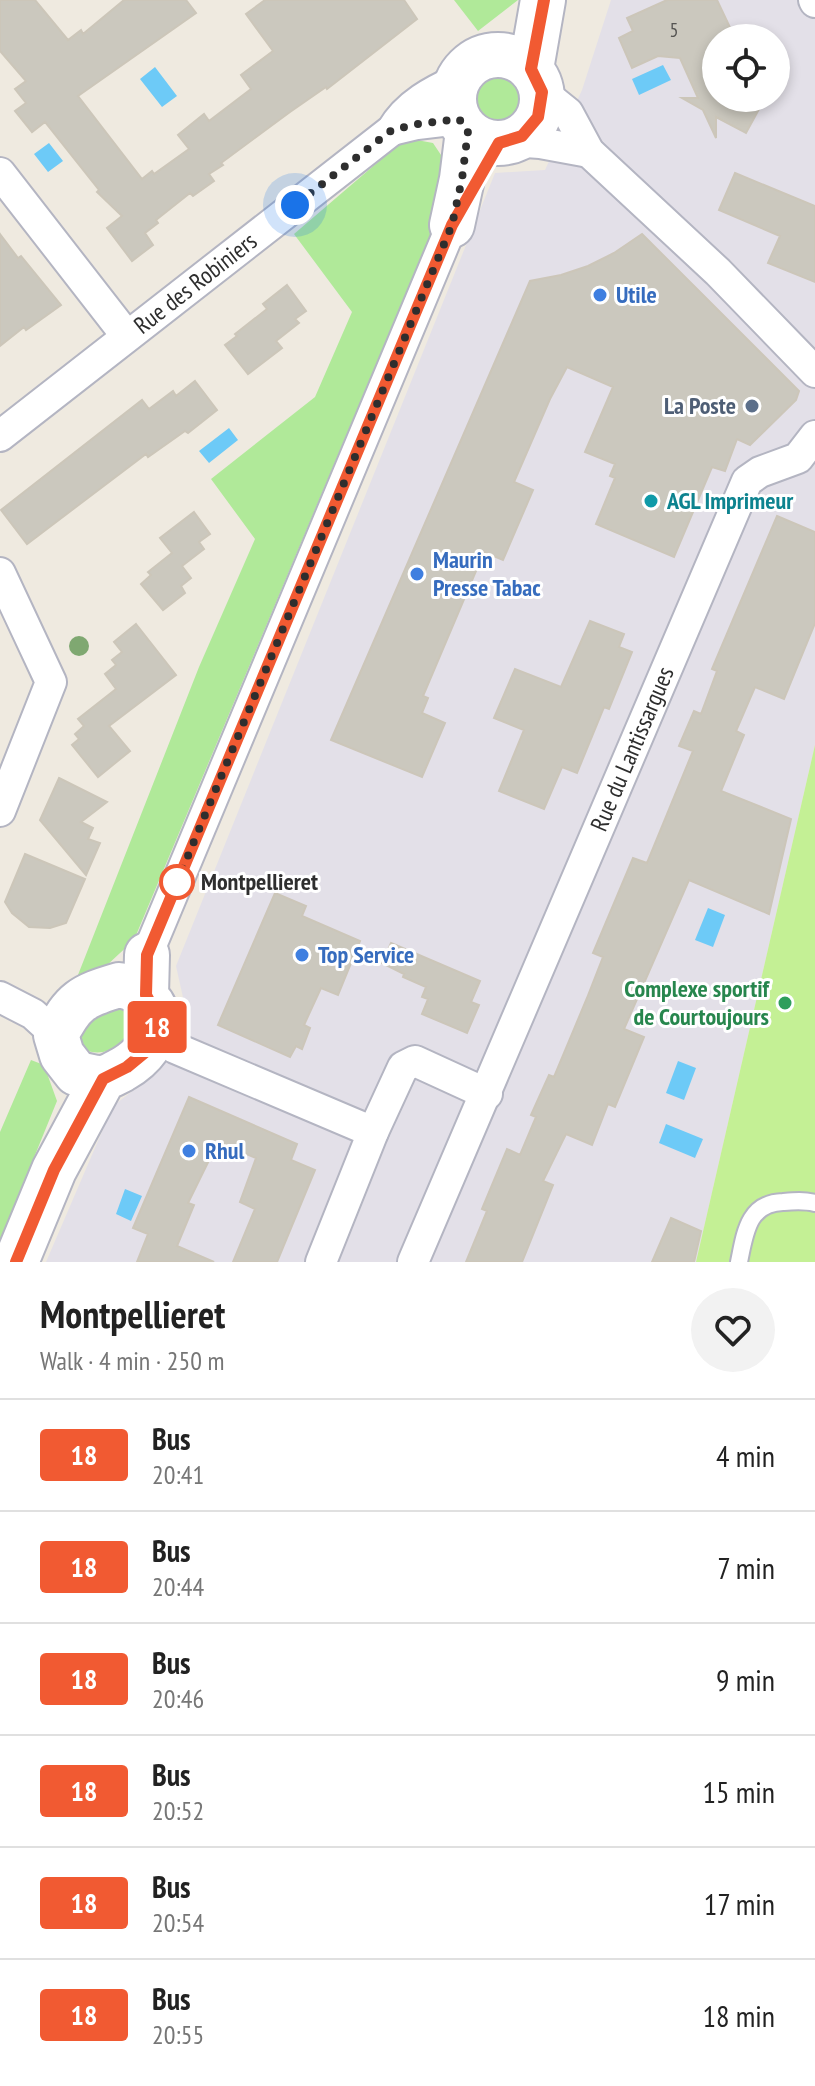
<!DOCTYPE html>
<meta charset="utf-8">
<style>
:root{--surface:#fff;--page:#f2f2f2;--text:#222;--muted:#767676;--line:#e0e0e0}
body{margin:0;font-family:"PT Sans Narrow",sans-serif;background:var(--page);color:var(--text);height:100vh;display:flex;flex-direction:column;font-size:30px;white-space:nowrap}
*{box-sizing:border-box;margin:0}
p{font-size:26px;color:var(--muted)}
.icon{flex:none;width:44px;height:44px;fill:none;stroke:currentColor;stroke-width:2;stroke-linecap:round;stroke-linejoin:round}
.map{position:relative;height:1262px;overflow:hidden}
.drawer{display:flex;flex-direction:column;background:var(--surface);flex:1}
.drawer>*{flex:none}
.badge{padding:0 16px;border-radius:6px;font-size:28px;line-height:52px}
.tools{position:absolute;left:702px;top:24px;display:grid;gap:16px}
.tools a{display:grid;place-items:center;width:88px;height:88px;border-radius:50%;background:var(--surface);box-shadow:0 4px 12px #0003;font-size:40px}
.you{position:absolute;width:40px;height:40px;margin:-20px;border:6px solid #fff;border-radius:50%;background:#1a73e8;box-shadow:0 0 0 12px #1a73e833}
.map>.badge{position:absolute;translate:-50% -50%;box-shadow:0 0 0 4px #fff}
.round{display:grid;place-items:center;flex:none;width:84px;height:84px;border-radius:42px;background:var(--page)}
.summary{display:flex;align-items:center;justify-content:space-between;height:136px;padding:0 40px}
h1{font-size:38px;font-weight:800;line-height:60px}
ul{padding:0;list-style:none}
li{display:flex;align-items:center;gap:24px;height:112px;padding:0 40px;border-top:2px solid var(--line)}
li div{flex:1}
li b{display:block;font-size:30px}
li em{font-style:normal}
li .badge{min-width:88px;font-weight:700;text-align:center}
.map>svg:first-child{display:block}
</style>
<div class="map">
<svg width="815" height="1262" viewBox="0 0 815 1262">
<rect width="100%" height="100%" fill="#efeae0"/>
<path fill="#e3e0e8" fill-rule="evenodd" d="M611 0H815V745L696 1262H46L113 1106 161 1069 186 1011 176 966 495 173 545 170 582 90ZM716 38H776V98H716Z"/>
<path fill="#b0e999" d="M454 0H518L478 31Z
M471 100a27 27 0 1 1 54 0a27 27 0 1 1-54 0Z
M406 138 433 143 445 161 439 215 134 940 105 967 76 980 199 667 255 539 211 479 315 397 352 312 294 234Z
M113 1007 129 1010 137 1018V1029C122 1046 103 1060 81 1048L80 1031 94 1017Z
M31 1060 44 1065 57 1101 0 1241V1132Z"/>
<path fill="#c4f095" d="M815 745V1262H696Z"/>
<path fill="#6dcaf7" d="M663 65 671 80 639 95 632 79Z
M155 67 177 96 162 107 140 79Z
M49 143 63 161 48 172 34 154Z
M229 428 238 440 209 463 199 451Z
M708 908 725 915 713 947 695 940Z
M678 1061 696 1068 684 1100 666 1093Z
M666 1124 703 1139 695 1158 659 1143Z
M125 1189 142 1196 131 1221 116 1214Z"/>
<path fill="#cbc8be" stroke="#ccc6b9" stroke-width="2" d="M0 0H35L68 40 81 30 83 34 124 0H186L196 13 78 96 142 179 152 171 154 174 189 149 178 135 204 114 209 121 251 89 241 75 273 51 246 14 265 0H404L417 19 327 89 326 87 290 112 221 163 223 165 209 174 214 181 193 196 190 193 156 220 158 223 145 233 153 245 132 261 107 228 122 216 97 192 99 190 45 122 32 132 15 111 26 103 15 89 26 81 0 51Z
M667 0H717L735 38H716V98H765L746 133 716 117V138L703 110 682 98H698L680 58 658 56 632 68 619 38 633 31 627 18Z
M735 173 815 206V282L768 263 780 236 719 210Z
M0 234 18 258 21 256 61 305 26 330 24 327 0 346Z
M642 234 799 391 796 400 750 445 737 439 725 471 712 467 674 557 596 524 615 478 610 476 615 464 585 452 613 387 567 367 550 399 514 482 533 490 503 560 484 552 423 696 428 698 422 713 445 723 422 777 331 740 530 281 561 275 588 266 614 253Z
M287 285 306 311 295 319 299 323 276 341 282 348 248 374 225 345 237 336 235 334 267 309 263 304Z
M195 381 217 410 188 433 185 431 148 457 146 454 27 544 1 510 142 400 149 409 173 391 176 396Z
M194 512 210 534 199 542 204 549 182 566 191 578 181 586 185 593 163 610 141 584 151 575 148 572 172 553 160 538Z
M777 516 815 532V623L784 699 755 687 736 731 744 735 721 791 791 819 769 914 689 880 624 1029 644 1037 615 1107 608 1104 592 1145 566 1134 543 1181 553 1185 522 1262H466L487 1211 482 1209 507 1149 520 1155 536 1117 531 1115 549 1075 554 1077 587 998 603 957 593 953 633 858 647 863 693 751 679 746 694 711 701 714 717 671 712 669Z
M590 621 624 634 619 647 632 652 609 709 604 707 577 773 562 767 544 809 499 791 524 730 494 718 515 669 561 687Z
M136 624 176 675 109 726 130 751 98 777 72 745 79 739 75 734 84 726 78 719 116 689 105 674 116 665 112 660 122 652 114 642Z
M59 778 107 802 81 822 93 828 88 839 100 843 86 875 40 820Z
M25 854 85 879 66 923 50 928 29 927 12 913 5 902Z
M275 893 306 906 302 916 360 941 338 995 321 988 304 1025 310 1028 302 1049 296 1046 290 1057 218 1025Z
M391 943 480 981 471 1002 479 1005 467 1033 422 1014 428 999 422 997 426 987 403 977 404 974 382 963Z
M189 1097 297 1144 291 1160 315 1170 277 1262H233L255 1209 240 1202 256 1158 218 1142 188 1203 194 1205 177 1246 214 1262H137L148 1234 133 1228Z
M671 1218 701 1231 694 1262H652Z"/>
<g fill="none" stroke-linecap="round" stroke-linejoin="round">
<defs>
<path id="lane" d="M739 1262C745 1233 748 1203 783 1202 794 1201 804 1200 815 1203"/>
<g id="street">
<path d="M814 0 815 2"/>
<path d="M542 92 568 113 589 152 718 272 815 372"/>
<path d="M392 130 417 124 459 119"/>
<path d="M511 141 540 143 589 152"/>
<path d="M0 173 126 335"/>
<path id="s1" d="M0 436 392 130C407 104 433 91 459 79"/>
<path d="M0 573 51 682 0 811"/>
<path d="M147 955 452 225"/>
<path d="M0 997 33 1014 56 1035"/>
<path d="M157 1031 175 1048 373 1132"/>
<path d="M321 1262 373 1132 403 1067 415 1061 487 1094"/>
<path id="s2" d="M413 1262 747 481 760 472 798 458 815 436"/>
</g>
<path id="secondary" d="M454 99a44 44 0 1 1 88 0a44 44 0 1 1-88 0Z
M531 69 543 0
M452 225 462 179 468 131
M119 985C173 996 165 1045 123 1069 117 1072 108 1078 100 1078 93 1078 83 1075 76 1073L62 1055 56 1035C73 1001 82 996 119 985Z
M146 995 147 955
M16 1262 54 1170 103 1079"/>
</defs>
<use href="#lane" stroke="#b4b5c2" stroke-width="20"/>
<use href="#street" stroke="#b4b5c2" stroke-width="34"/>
<use href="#secondary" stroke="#b4b5c2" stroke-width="48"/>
<use href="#lane" stroke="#fff" stroke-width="16"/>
<use href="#street" stroke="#fff" stroke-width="30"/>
<use href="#secondary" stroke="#fff" stroke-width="44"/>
</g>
<circle fill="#7fa871" cx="79" cy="646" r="10"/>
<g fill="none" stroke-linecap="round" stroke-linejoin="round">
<defs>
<path id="line" d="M16 1262 54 1170 103 1079 127 1067 150 1048 157 1031 155 1012 146 995 147 955 452 225 499 143 522 136 538 117 542 92 531 69 544 0"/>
</defs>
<use href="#line" stroke="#fff" stroke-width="18"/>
<use href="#line" stroke="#f15a32" stroke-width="12"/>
<path stroke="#2e2e2e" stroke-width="8" stroke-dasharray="0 14.4" d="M177 882 452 225 462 179 468 131 459 119 417 124 392 130 295 205"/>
</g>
<g fill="#3f7fe0" stroke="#fff" stroke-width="3">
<circle cx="600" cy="295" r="8"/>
<circle cx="417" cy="574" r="8"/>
<circle cx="302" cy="955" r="8"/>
<circle cx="189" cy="1151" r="8"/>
</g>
<circle fill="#5c6f8a" stroke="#fff" stroke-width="3" cx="752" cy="406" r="8"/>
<circle fill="#0f9aa8" stroke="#fff" stroke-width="3" cx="651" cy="501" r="8"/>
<circle fill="#fff" stroke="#f15a32" stroke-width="4" cx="177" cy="882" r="16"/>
<circle fill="#2e9e5b" stroke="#fff" stroke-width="3" cx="785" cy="1003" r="8"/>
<g text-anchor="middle" stroke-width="6" stroke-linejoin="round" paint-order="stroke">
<g font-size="20" fill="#555452">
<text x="674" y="37">5</text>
</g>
<g font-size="24" fill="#2e2e2e" stroke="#fff">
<text dy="8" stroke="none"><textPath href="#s1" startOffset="248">Rue des Robiniers</textPath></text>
<text dy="8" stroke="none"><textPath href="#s2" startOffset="558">Rue du Lantissargues</textPath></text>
</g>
<g font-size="24" font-weight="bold" fill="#366cbe" stroke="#fff" text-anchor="start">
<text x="616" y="303">Utile</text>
<text x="433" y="568">Maurin<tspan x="433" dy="28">Presse Tabac</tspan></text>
<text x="318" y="963">Top Service</text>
<text x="205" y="1159">Rhul</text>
</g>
<g font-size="24" font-weight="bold" fill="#4e5e75" stroke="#fff" text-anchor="end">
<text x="736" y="414">La Poste</text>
</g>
<g font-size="24" font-weight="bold" fill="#0d838f" stroke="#fff" text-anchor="start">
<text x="667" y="509">AGL Imprimeur</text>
</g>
<g font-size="24" font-weight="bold" fill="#2e2e2e" stroke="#fff" text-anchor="start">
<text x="201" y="890">Montpellieret</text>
</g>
<g font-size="24" font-weight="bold" fill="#27864d" stroke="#fff" text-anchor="end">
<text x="769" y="997">Complexe sportif<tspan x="769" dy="28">de Courtoujours</tspan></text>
</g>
</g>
</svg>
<div class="tools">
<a><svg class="icon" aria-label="locate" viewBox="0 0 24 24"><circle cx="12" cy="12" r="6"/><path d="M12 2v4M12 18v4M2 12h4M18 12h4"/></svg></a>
</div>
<div class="you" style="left:295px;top:205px"></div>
<b class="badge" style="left:157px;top:1027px;background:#f15a32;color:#fff">18</b>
</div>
<section class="drawer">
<div class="summary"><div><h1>Montpellieret</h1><p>Walk · 4 min · 250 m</p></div><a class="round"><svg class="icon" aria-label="heart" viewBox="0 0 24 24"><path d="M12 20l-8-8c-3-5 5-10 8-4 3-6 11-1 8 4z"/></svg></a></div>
<ul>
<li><span class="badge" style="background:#f15a32;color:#fff">18</span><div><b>Bus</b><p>20:41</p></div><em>4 min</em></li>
<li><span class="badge" style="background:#f15a32;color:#fff">18</span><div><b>Bus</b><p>20:44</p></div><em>7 min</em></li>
<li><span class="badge" style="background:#f15a32;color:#fff">18</span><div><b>Bus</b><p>20:46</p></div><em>9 min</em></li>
<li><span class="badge" style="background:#f15a32;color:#fff">18</span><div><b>Bus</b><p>20:52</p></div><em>15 min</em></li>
<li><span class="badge" style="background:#f15a32;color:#fff">18</span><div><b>Bus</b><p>20:54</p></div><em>17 min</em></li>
<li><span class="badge" style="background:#f15a32;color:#fff">18</span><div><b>Bus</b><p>20:55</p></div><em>18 min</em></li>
</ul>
</section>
